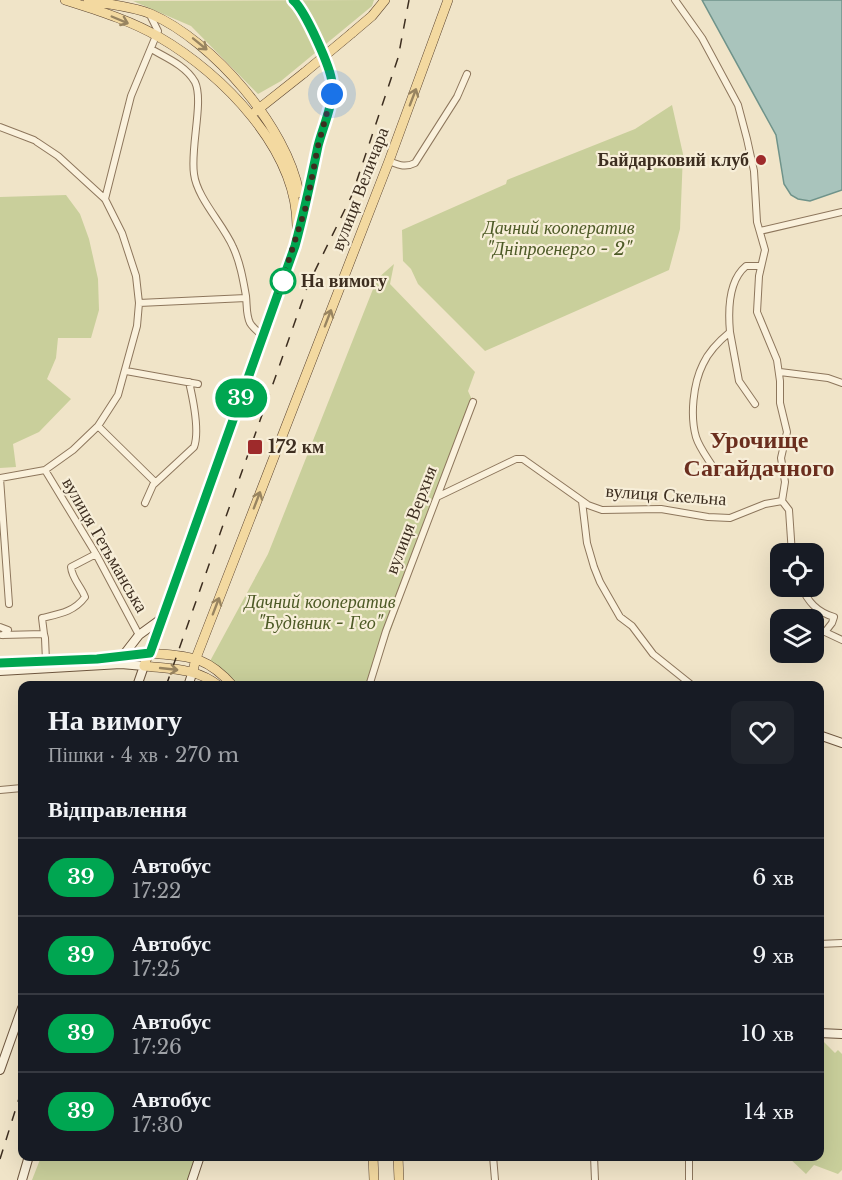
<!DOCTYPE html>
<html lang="uk">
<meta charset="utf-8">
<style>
:root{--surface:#171b24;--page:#20242c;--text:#f1f3f6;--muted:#9ea1a6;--line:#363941}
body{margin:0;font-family:"Libre Baskerville",serif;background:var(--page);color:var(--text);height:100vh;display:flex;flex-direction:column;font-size:22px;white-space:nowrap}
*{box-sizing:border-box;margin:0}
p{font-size:20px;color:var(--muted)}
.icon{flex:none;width:33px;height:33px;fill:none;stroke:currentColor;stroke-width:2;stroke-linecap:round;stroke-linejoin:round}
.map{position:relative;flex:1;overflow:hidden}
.drawer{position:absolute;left:18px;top:681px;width:806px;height:480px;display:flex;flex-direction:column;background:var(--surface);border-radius:12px;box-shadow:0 6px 24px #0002}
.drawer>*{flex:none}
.badge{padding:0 12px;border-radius:20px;font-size:21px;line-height:39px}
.fabs{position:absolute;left:770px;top:543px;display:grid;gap:12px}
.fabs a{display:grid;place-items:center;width:54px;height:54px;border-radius:12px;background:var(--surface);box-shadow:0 6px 24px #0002;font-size:30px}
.you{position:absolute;width:30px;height:30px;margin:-15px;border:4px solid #fff;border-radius:50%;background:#1a73e8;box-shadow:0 0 0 9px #1a73e833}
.map>.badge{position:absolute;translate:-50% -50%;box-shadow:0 0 0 3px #fff}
h2{padding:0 30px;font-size:22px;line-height:54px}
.round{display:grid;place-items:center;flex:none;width:63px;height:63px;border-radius:12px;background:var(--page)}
.headline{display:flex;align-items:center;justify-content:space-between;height:102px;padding:0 30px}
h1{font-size:28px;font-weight:700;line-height:45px}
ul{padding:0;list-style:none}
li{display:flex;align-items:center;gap:18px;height:78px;padding:0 30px;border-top:2px solid var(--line)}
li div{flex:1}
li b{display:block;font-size:22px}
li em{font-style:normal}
li .badge{min-width:66px;font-weight:700;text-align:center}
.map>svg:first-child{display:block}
</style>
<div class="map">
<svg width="842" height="1180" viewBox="0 0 842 1180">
<rect width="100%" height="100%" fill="#f0e4c8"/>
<path fill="#c9cf9b" d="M374 0 372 6 281 81 258 94 191 26 133 1Z
M672 105 683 154 680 229 669 270 485 351 418 284 411 269 403 261 402 230 506 184 507 180 635 129Z
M66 195 80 214 89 239 98 279 99 310 91 338H58L56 358 47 379 71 399 39 432 13 444 16 467 0 468V197Z
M394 264 390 284 475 372 468 391 473 402 371 685H233L209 663 268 554 377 279Z
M819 1040H822L835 1053 838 1050 842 1054V1170L838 1174 814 1165 806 1174 788 1157 819 1156Z
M41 1157H196L188 1180H32Z"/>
<path fill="#a9c4bc" stroke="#6f938a" stroke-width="1.5" d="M702 0H842V190L810 201 798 199 791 195 784 184 776 135Z"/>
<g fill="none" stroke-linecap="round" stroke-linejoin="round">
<defs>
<path id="street" d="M675 0 702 38 738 105 747 139 754 171 757 222 765 250 759 276 757 312 777 360 780 381V403L787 432 781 458 785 482 782 501
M151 49C167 58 186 66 195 82 204 101 190 148 194 174 197 198 223 224 233 247 240 262 243 279 246 296 247 305 246 315 250 323 253 328 258 332 263 336
M0 127 34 140
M389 161C399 165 405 168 415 163L457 97 467 74
M105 199 131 96 158 31 150 15
M760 231 842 212
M139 303 246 298
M730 332C728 310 728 281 746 266H761
M126 371 198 384
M780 372 828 378 842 383
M98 426 155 482
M45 470 96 554 139 635
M717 474C711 462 700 450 696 437 690 416 693 384 703 364 709 351 719 341 730 332L739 381 755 404
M0 478 45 470 73 450 98 426 118 395 137 326 139 303 136 276 122 233 105 199 58 156 37 142
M0 478 9 604
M437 497 516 459H523L588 505 602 510 661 509 708 517 730 518 765 504 782 501 789 510 792 554
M582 501 587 543 594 567 600 582 620 617 632 626 653 654 693 686
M145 503 153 485 194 447C200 431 193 399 189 382
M801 586C808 602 817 612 834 617L832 623 825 632 842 640
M0 627 8 630 3 635
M44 634 42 618C59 614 74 612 85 597 81 586 72 579 71 567L96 554
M2 635 44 634 45 638 46 661
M369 686 386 631 473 402
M0 790 22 788
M819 944 842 943
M493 1156 495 1180
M594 1156 595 1180
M689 1156V1180"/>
<path id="secondary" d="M122 657 139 635 161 619
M0 663 97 659 150 653
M0 671 121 664 144 666 137 686
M188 686 193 671
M819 735 842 743
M819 1033 842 1034
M0 1070 22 1008
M22 1180 29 1156
M192 1180 200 1156"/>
<path id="primary" d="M65 0C96 10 130 20 159 37 223 74 298 150 297 228
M88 0C109 5 132 6 151 14 213 41 287 127 299 193
M352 33 372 16 385 0
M256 111 304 73
M150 653C188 657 205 654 233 686
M193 671 196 658 389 161 448 0
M219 686C197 668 171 669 144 666L295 246C305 213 311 180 318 146 323 126 334 104 332 83 331 68 304 10 293 0
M373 1156 374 1180
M398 1156 399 1180"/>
</defs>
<use href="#street" stroke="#8d765c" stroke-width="8"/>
<use href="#secondary" stroke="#6f573f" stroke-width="10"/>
<use href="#primary" stroke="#5b4430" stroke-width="10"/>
<use href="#street" stroke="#faf1dc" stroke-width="6"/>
<use href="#secondary" stroke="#faf1dc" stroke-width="8"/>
<use href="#primary" stroke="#f3d9a0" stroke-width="9"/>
<path stroke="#3d2e20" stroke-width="1.5" stroke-dasharray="10 10" stroke-linecap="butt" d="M166 686 308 285 352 195 398 58 409 0
M0 1159 22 1089"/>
<defs>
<path id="primary-bridge" d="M304 73 352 33"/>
</defs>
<use href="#primary-bridge" stroke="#5b4430" stroke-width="10" stroke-linecap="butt"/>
<use href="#primary-bridge" stroke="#f3d9a0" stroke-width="9"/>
</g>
<defs><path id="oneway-shaft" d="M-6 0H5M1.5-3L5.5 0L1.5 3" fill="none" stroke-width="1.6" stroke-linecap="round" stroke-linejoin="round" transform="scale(1.5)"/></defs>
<g stroke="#988460">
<use href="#oneway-shaft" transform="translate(120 20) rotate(23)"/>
<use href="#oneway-shaft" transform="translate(200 44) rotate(39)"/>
<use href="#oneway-shaft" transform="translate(413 97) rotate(-69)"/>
<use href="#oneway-shaft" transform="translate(328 318) rotate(-69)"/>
<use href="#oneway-shaft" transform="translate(257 500) rotate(-69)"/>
<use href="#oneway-shaft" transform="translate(216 606) rotate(-69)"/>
<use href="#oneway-shaft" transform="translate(169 669) rotate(6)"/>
</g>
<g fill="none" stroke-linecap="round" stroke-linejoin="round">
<defs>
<path id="line" d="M0 663 97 659 150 653 295 246C304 213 311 180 318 146 323 126 334 104 332 83 331 68 305 10 293 0"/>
</defs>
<use href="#line" stroke="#fff" stroke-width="14"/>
<use href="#line" stroke="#00a651" stroke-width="9"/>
<path stroke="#3d2e20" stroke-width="6" stroke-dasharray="0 10.8" d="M283 281 279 291 307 203 318 146 332 94"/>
</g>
<g fill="#9e2a2b" stroke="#f7eed8" stroke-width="2">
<circle cx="761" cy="160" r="6"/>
<rect x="247" y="439" width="16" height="16" rx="3"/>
</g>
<circle fill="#fff" stroke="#00a651" stroke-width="3" cx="283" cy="281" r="12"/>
<g text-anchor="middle" stroke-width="4.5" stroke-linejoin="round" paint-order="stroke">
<g font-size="18" font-weight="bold" fill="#3d2e20" stroke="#f7eed8" text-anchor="end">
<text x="749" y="166">Байдарковий клуб</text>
<text x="268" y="453" text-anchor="start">172 км</text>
</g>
<g font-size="18" fill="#3d2e20" stroke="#f7eed8">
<text transform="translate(360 189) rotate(-69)" y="6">вулиця Величара</text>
<text transform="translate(666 495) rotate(4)" y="6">вулиця Скельна</text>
<text transform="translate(411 520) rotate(-69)" y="6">вулиця Верхня</text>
<text transform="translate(105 545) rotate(60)" y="6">вулиця Гетьманська</text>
</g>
<g font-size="18" font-style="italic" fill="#4d5a26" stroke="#f7eed8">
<text x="559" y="234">Дачний кооператив<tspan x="559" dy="21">"Дніпроенерго - 2"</tspan></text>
<text x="320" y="608">Дачний кооператив<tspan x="320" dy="21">"Будівник - Гео"</tspan></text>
</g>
<g font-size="18" font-weight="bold" fill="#3d2e20" stroke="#f7eed8" text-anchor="start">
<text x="301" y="287">На вимогу</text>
</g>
<g font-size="24" font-weight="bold" fill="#6b2e1e" stroke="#f7eed8">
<text x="759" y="448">Урочище<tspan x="759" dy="28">Сагайдачного</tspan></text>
</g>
</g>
</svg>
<div class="fabs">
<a><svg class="icon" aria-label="locate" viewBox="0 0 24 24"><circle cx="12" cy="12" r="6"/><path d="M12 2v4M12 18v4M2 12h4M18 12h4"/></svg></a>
<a><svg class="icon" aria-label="layers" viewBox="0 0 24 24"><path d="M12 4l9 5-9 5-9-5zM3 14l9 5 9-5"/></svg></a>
</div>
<div class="you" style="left:332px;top:94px"></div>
<b class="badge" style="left:241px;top:398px;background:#00a651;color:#fff">39</b>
<section class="drawer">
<div class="headline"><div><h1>На вимогу</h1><p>Пішки · 4 хв · 270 m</p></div><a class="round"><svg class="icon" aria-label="heart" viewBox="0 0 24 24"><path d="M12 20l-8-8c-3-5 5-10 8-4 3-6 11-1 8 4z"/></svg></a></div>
<h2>Відправлення</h2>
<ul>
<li><span class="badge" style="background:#00a651;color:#fff">39</span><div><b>Автобус</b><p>17:22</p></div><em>6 хв</em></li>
<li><span class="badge" style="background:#00a651;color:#fff">39</span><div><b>Автобус</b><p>17:25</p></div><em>9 хв</em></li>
<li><span class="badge" style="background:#00a651;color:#fff">39</span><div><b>Автобус</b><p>17:26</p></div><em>10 хв</em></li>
<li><span class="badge" style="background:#00a651;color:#fff">39</span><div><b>Автобус</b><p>17:30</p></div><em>14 хв</em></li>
</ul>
</section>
</div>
